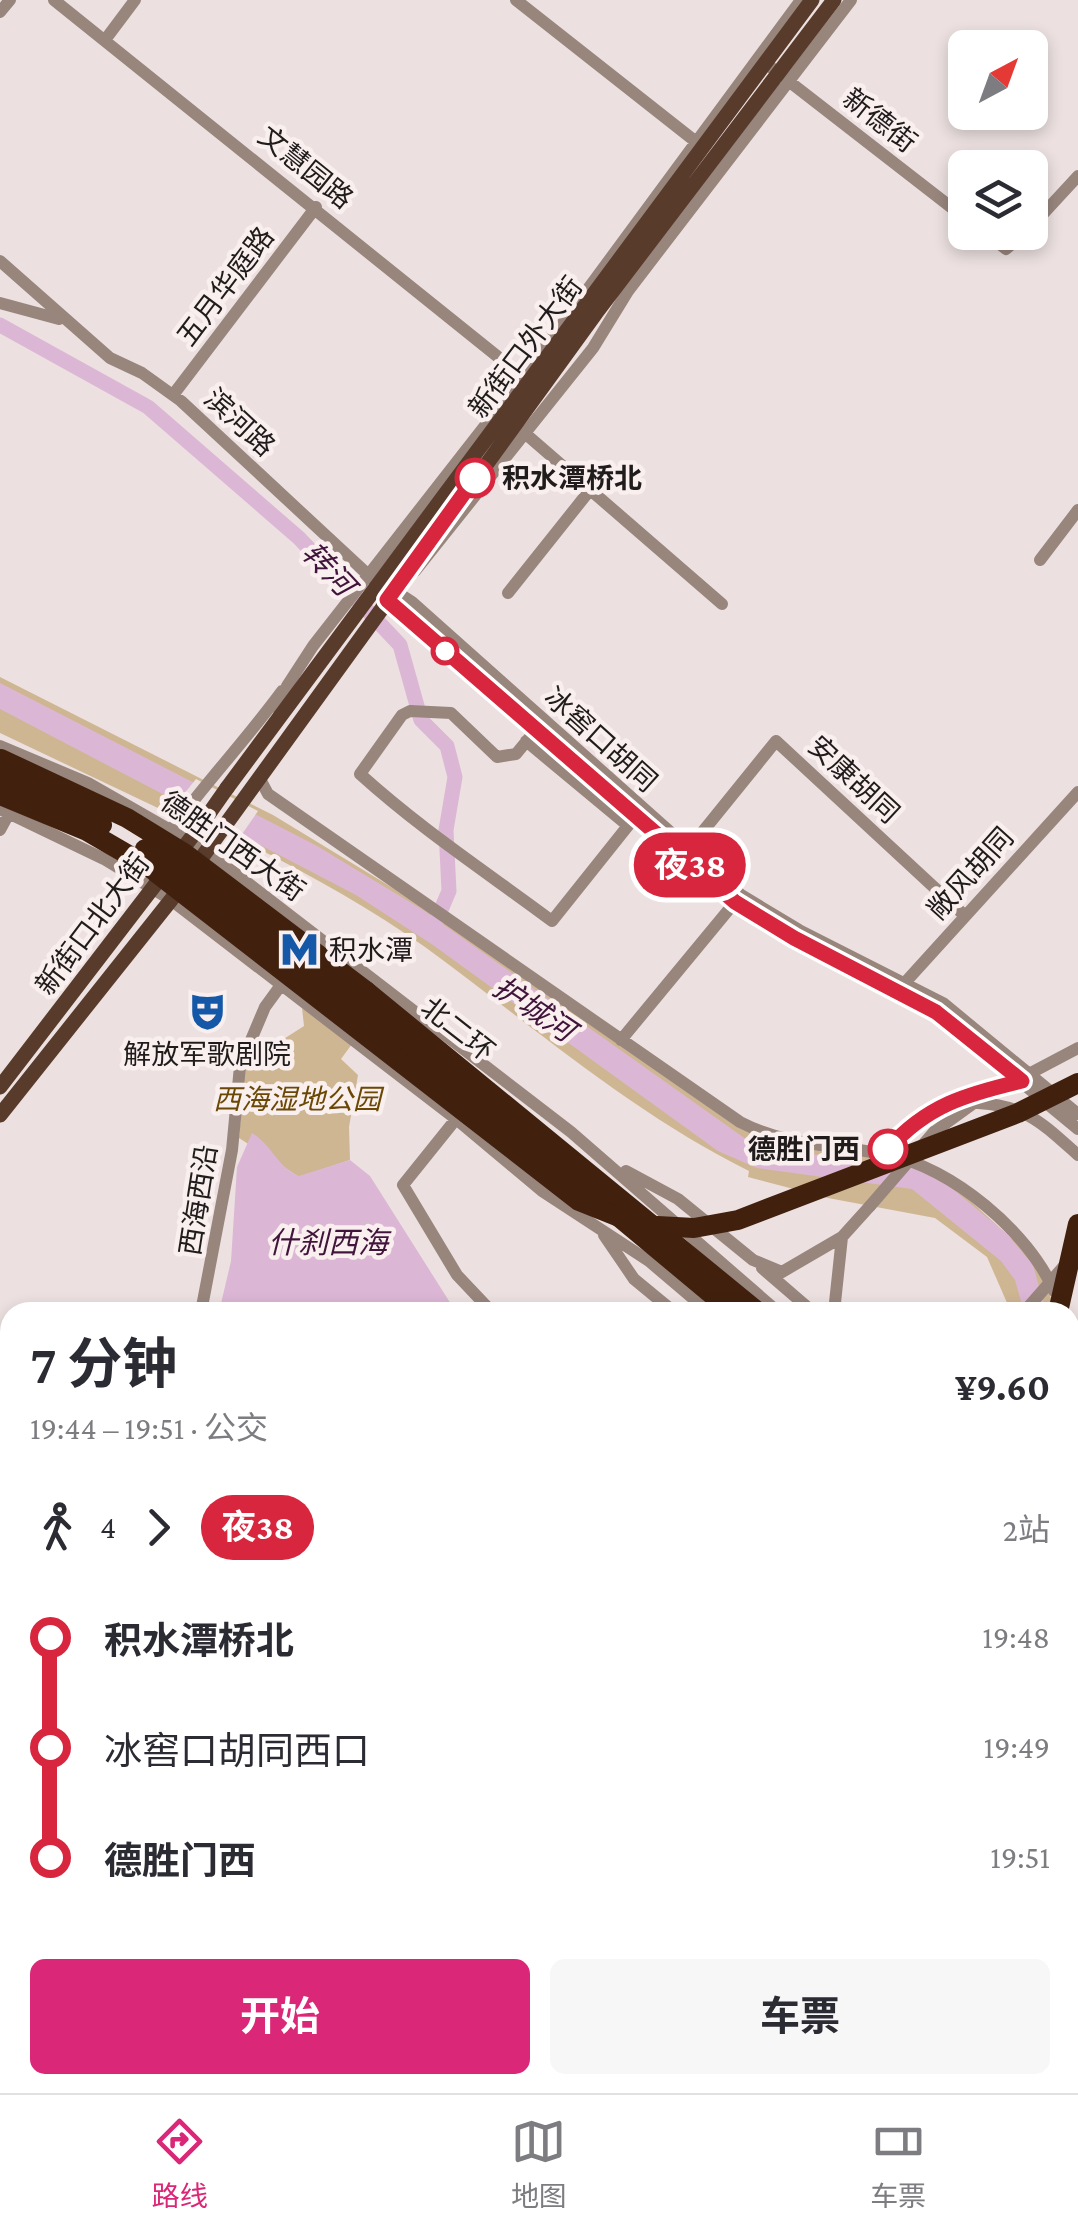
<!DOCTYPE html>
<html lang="zh">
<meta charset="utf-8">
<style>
:root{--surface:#fff;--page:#f7f7f7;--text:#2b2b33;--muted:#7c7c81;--line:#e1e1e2;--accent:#db2777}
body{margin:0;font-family:"Crimson Pro","Noto Sans SC",serif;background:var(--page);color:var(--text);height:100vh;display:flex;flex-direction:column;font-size:38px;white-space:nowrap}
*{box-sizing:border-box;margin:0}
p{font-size:32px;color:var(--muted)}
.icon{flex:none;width:55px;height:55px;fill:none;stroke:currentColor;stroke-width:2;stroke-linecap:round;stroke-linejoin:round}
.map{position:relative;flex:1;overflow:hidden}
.sheet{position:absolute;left:0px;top:1302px;width:1080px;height:792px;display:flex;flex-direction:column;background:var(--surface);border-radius:30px 30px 0 0;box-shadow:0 5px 15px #0003}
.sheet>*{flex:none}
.badge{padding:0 20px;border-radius:32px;font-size:35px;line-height:65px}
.needle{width:65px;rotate:41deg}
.buttons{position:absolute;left:948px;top:30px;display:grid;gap:20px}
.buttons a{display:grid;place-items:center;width:100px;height:100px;border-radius:15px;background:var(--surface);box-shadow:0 5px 15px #0003;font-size:50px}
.map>.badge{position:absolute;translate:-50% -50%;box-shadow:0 0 0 5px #fff}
.legs{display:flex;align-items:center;gap:15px;height:110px;padding:0 30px;font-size:32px}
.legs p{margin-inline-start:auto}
.overview{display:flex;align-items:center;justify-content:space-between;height:170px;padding:0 30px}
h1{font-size:55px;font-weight:700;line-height:75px}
.primary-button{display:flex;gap:20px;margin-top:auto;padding:20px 30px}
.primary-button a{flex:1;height:115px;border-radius:15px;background:var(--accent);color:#fff;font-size:40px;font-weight:700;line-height:115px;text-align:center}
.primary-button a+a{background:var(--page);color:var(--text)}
ul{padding:0 30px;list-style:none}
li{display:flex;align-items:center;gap:35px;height:110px;font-size:38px}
li i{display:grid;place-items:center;width:15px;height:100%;margin:0 12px;background:currentColor}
li i::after{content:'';width:25px;height:25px;margin:-12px;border:8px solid;border-radius:50%;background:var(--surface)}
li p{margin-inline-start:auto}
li:first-child i{background:linear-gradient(#0000 50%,currentColor 0)}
li:last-child i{background:linear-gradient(currentColor 50%,#0000 0)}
.tabs{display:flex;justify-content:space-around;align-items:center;height:140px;border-top:2px solid var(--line);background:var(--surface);font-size:28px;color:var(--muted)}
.tabs a{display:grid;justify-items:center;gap:5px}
.tabs .active{color:var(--accent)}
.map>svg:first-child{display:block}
</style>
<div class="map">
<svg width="1078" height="2093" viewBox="0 0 1078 2093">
<rect width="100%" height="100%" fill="#ece1e0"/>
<path fill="#cfb693" d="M0 677 273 815 411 899 734 1125 782 1144 871 1156 951 1183 1038 1263 1056 1312H1011L987 1257 935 1218 828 1198 748 1177 749 1171C632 1113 530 1024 425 947 346 891 254 846 167 803L160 809 0 733Z
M302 1008 352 1044 341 1059 358 1075 349 1127 350 1160 299 1177 239 1138 245 1066 253 1046 268 1049 304 1026Z
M1070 1643 1078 1650V1767L1070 1760Z"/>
<path fill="#dcb7d5" d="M0 683 317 846 423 910 750 1142 772 1149 919 1168 948 1185 1007 1234 1033 1265 1046 1312H1024L1015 1280 1001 1261 912 1189 757 1168 718 1151 433 945 356 895 0 709Z
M252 1133C272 1145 277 1167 299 1176L350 1160 370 1176 456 1312H219L231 1261 237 1167Z
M1070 1430 1078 1455V1508L1070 1497Z
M435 2085H727L730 2093H436Z"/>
<path fill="#ece1e0" d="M196 779 258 811 240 837 175 805Z"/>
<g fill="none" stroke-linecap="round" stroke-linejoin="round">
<path stroke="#dcb7d5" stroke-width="15" d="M0 325 148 407 299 538 400 645 421 720 447 746 455 777 446 830 449 891 431 933"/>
<path stroke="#98867d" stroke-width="12" d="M54 0 523 377
M516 0 700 145
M0 12 10 0
M105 40 135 0
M764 62 965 218
M1030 228 1078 176
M984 232 1006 249 1026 232
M0 261 110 358 142 373 181 401 377 583 387 600 735 902 794 938 936 1012 1078 1129
M0 303 59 319
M173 395 316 207
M520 429 722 604
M1040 560 1078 510
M415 571 593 348 628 291 851 0
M389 587 412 602 741 895 799 930 943 1003 1078 1114
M508 593 590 490
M279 715 287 686 313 646 523 377 801 0
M535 731 516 754 497 757 451 713 410 711 402 715 360 774C422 830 485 871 552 921L635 817
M526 741 627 825
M0 746 88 783 205 850 571 1132 778 1312
M260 779 268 794 740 1122C788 1147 836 1144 888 1155 951 1167 1029 1232 1054 1291
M0 809 104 859 171 900 456 1119 542 1191 649 1261 709 1312
M0 830 13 806
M171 830C207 781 246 740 282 691
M683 856 776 741 964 915
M901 987 1078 792
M621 1040 740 896
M978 1103C1027 1106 1042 1123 1078 1155
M456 1119 403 1185 457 1275 492 1312
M934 1132 974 1103 1078 1048
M626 1171 678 1199 753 1260 782 1272 842 1237 870 1206
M604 1235 634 1279 674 1312
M762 1268 813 1312
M201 1312 232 1150 240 1066 265 1007 281 985
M834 1312 842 1237
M1070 1366 1078 1419
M1070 1559 1078 1566
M1070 1625 1078 1632
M0 1870 10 1879
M0 2048 10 2035
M1070 2050 1078 2042
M0 2060 10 2079
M17 2085 26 2093
M427 2085 428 2093
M736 2085 737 2093
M1003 2093 1024 2085"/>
<path stroke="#583b2b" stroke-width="15" d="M227 788 812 0
M0 1087 201 825
M0 1115 171 900 596 313 834 0
M993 2085 996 2093
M180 2093 188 2085"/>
<path stroke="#41210e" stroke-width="20" d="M366 991 758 1312
M354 1004 451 1077 733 1312
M1070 1536 1078 1547
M1070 1582 1078 1588
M1070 1601 1078 1608"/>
<path stroke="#98867d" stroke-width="12" d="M870 1206 934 1132
M1024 1312 1065 1265"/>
<path stroke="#583b2b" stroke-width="15" d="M201 825 227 788"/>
<path stroke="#41210e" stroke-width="20" d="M1 759 127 818 184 853 366 991
M0 777 102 825
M0 795 87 831 149 867 579 1201 639 1225 694 1228 738 1220 1018 1113 1078 1083
M145 849 242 915 354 1004
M1058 1312 1078 1224"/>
</g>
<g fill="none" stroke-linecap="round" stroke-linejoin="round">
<defs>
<path id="line-1" d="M475 478 387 600 735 902 794 938 936 1012 1022 1081C967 1094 927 1105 888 1149"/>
</defs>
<use href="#line-1" stroke="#fff" stroke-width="22"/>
<use href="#line-1" stroke="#d7263d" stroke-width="15"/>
</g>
<defs>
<symbol id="metro-bare" viewBox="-9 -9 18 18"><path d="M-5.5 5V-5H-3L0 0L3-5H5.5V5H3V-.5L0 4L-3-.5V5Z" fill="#1558a8" stroke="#f9efee" stroke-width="2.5" paint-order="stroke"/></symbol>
<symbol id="theatre-bare" viewBox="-9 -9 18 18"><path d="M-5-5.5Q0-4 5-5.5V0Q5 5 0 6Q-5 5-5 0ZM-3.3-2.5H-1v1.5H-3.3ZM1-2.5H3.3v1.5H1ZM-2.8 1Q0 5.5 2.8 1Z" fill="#1558a8" stroke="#f9efee" stroke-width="2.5" paint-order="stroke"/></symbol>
</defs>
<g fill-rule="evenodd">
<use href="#metro-bare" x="272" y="922" width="55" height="55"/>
<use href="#theatre-bare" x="180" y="984" width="55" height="55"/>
</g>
<g fill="#fff" stroke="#d7263d" stroke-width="5">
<circle cx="475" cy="478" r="18"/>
<circle cx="445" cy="651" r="12"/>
<circle cx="888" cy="1149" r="18"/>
</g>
<g text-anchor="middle" stroke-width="9" stroke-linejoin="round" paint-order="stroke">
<g font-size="28" fill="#201c1c" stroke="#f9efee">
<text transform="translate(880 120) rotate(38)" y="10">新德街</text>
<text transform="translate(306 167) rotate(39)" y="10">文慧园路</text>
<text transform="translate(225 286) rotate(-53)" y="10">五月华庭路</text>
<text transform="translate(525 347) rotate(-53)" y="10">新街口外大街</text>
<text transform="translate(240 422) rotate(43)" y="10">滨河路</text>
<text transform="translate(601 739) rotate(42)" y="10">冰窖口胡同</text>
<text transform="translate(854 779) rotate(43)" y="10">安康胡同</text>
<text transform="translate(233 846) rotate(35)" y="10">德胜门西大街</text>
<text transform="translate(970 873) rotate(-48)" y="10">敞风胡同</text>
<text transform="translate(92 924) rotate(-53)" y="10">新街口北大街</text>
<text transform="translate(458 1029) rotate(38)" y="10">北二环</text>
<text transform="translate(198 1200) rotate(-81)" y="10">西海西沿</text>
</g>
<g font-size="28" font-weight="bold" fill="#201c1c" stroke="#f9efee" text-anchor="start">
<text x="502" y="488">积水潭桥北</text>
<text x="860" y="1159" text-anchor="end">德胜门西</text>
</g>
<g font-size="28" fill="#201c1c" stroke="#f9efee" text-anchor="start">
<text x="329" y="960">积水潭</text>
<text x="207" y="1064" text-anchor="middle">解放军歌剧院</text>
</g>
<g font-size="28" font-style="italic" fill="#6a4704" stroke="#f9efee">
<text x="297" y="1109">西海湿地公园</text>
</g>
<g font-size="30" font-style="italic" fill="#41153b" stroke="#f9efee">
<text transform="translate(328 569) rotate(47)" y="10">转河</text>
<text transform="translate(534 1009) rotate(34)" y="10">护城河</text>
<text x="328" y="1253">什刹西海</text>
</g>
</g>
</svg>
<div class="buttons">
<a><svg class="needle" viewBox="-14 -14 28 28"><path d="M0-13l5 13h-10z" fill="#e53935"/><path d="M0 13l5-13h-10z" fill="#7c7c81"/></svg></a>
<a><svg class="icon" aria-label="layers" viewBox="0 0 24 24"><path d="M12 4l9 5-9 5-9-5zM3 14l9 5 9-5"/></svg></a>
</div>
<b class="badge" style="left:690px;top:865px;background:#d7263d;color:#fff">夜38</b>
<section class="sheet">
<div class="overview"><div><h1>7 分钟</h1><p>19:44 – 19:51 · 公交</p></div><b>¥9.60</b></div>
<div class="legs"><svg class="icon" aria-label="walk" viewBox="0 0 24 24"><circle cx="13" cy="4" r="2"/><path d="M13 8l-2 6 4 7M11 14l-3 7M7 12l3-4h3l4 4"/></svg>4<svg class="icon" aria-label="forward" viewBox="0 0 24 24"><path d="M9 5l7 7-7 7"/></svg><b class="badge" style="background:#d7263d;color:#fff">夜38</b><p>2站</p></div>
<ul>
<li><i style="color:#d7263d"></i><b>积水潭桥北</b><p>19:48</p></li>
<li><i style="color:#d7263d"></i><span>冰窖口胡同西口</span><p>19:49</p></li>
<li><i style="color:#d7263d"></i><b>德胜门西</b><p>19:51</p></li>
</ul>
<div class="primary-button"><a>开始</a><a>车票</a></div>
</section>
</div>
<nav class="tabs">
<a class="active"><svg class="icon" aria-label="directions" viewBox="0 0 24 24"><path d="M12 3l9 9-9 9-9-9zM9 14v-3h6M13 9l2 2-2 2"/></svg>路线</a>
<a><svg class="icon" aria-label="map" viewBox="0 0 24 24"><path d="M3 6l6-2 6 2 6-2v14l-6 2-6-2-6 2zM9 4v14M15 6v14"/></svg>地图</a>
<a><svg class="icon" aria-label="tickets" viewBox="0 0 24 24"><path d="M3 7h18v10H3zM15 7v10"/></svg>车票</a>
</nav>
